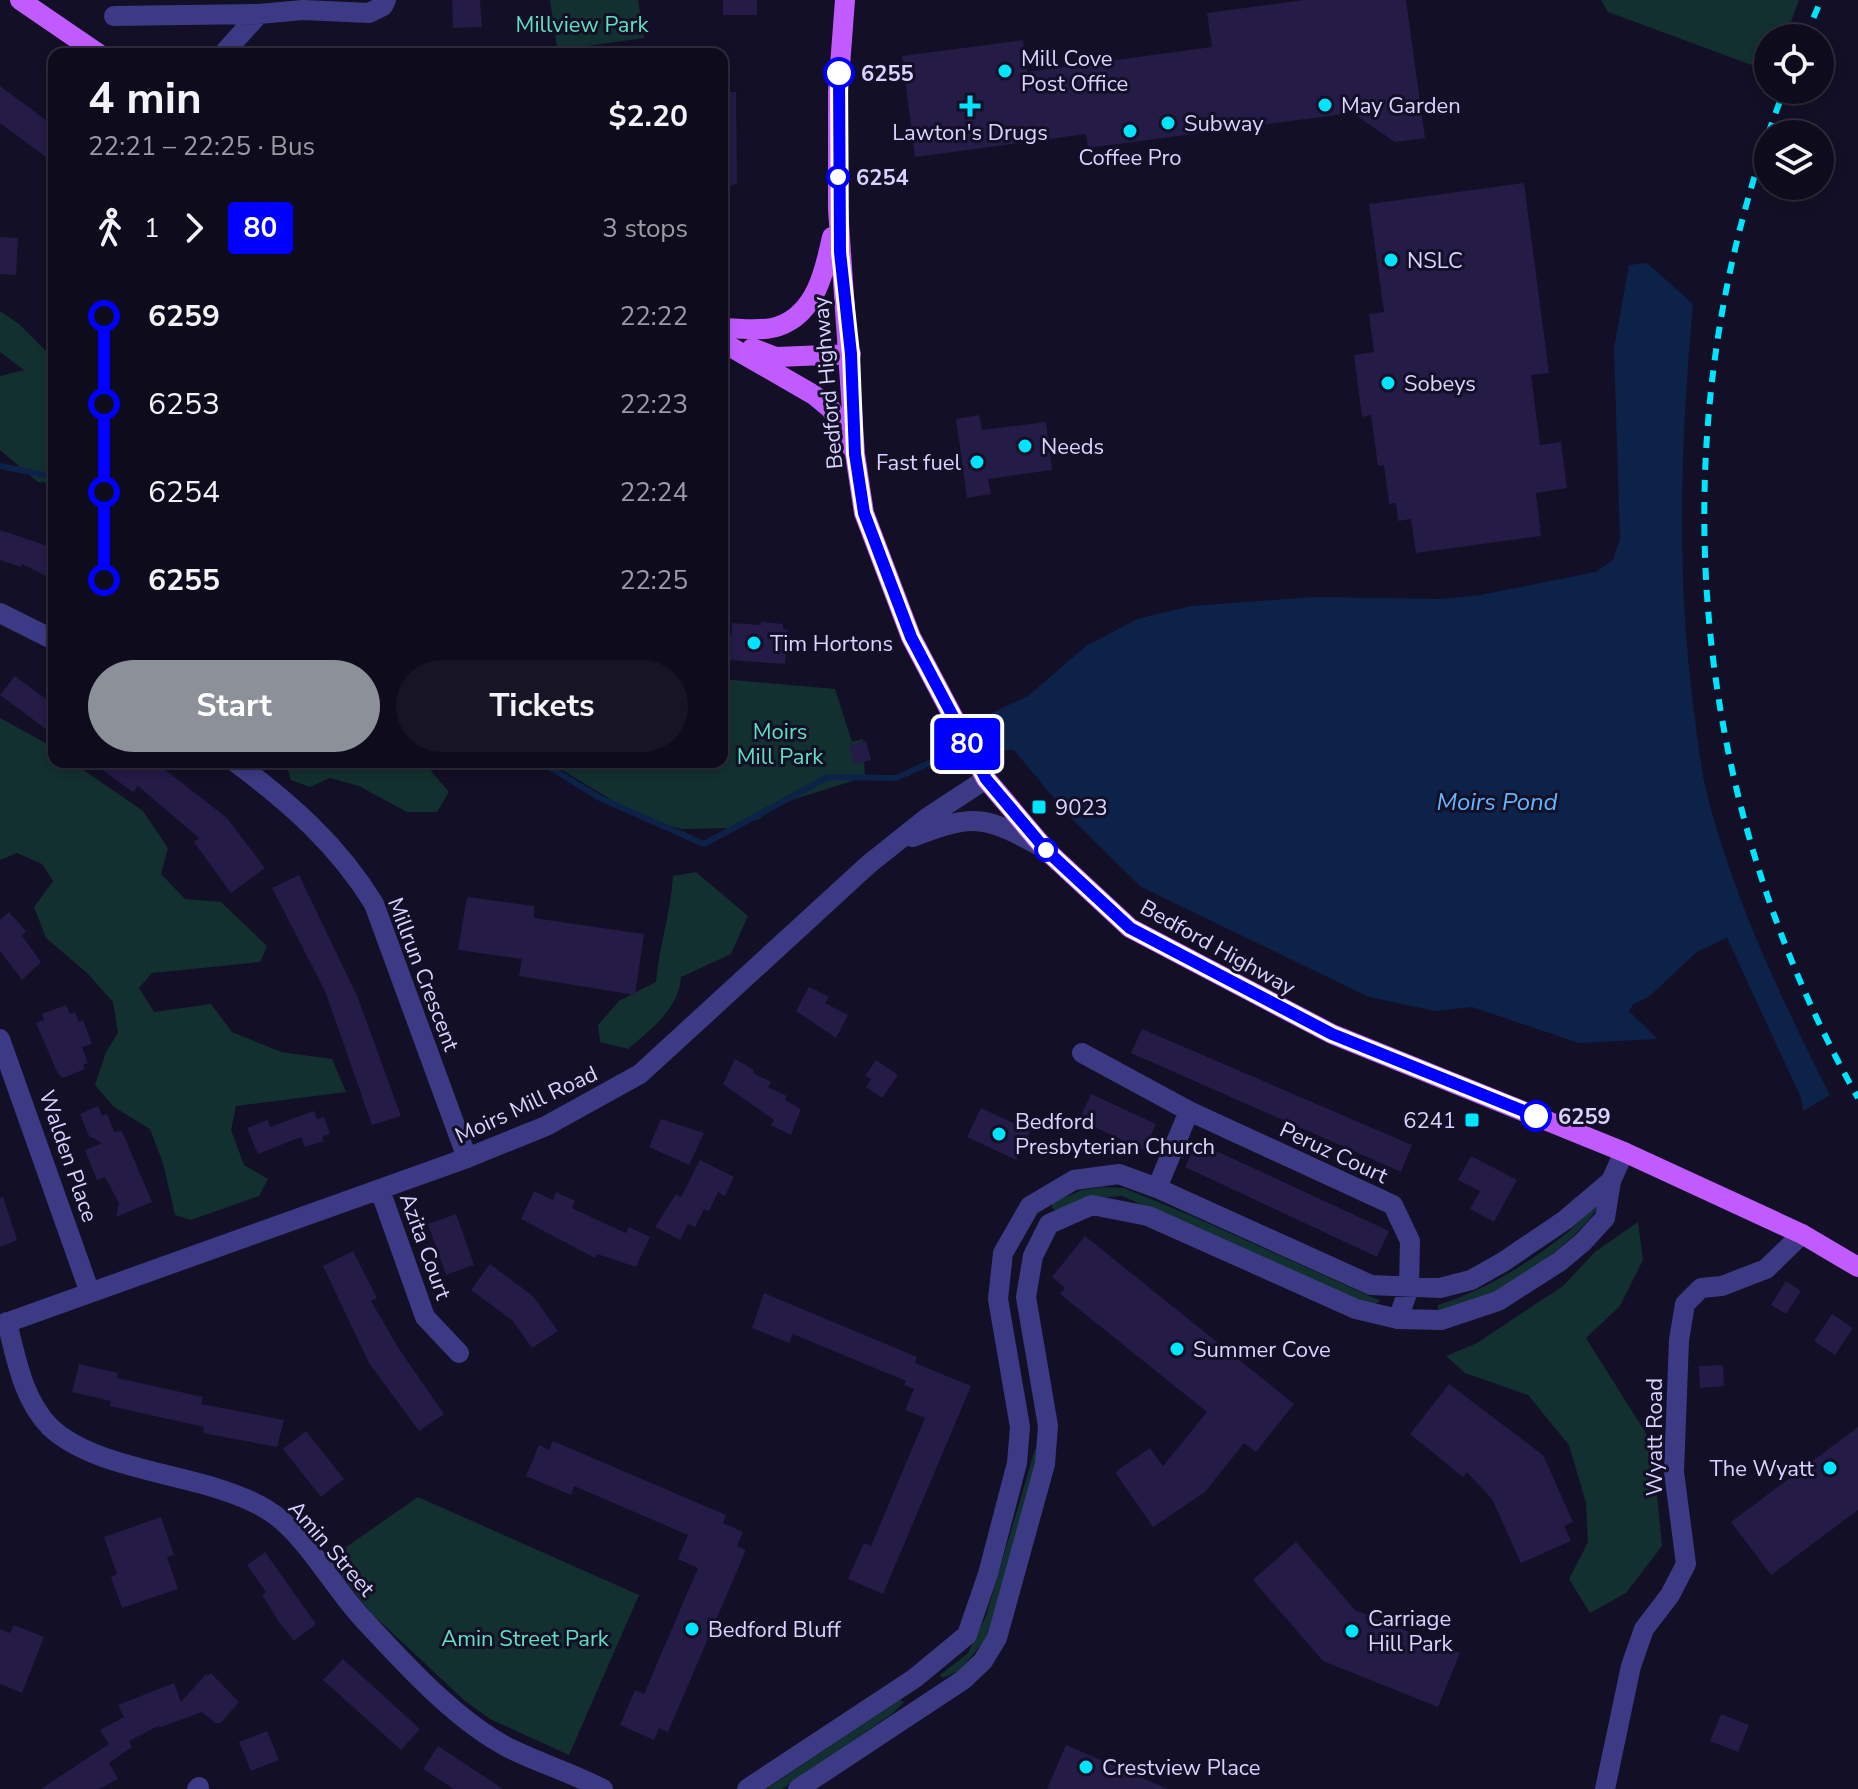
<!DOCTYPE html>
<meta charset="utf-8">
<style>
:root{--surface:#0e0b1c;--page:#171425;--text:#f1f3f6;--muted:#9b9ba3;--line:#2e2b3b;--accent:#8c9099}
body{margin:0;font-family:"Nunito Sans",sans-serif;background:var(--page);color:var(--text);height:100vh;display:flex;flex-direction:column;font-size:30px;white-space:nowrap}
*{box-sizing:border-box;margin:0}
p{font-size:26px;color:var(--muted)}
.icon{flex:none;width:44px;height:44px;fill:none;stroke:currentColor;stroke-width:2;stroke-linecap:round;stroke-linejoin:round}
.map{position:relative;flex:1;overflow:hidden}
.drawer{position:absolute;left:48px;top:48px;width:680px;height:720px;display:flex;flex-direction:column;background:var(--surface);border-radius:16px;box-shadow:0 4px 12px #0003,0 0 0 2px var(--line)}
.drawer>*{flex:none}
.badge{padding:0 16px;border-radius:6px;font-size:28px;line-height:52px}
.fabs{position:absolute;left:1754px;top:24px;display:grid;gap:16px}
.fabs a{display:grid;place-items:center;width:80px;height:80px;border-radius:50%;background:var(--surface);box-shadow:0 4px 12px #0003,0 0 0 2px var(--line);font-size:40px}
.map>.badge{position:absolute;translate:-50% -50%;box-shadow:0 0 0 4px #fff}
.legs{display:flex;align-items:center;gap:12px;height:88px;padding:0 40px;font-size:26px}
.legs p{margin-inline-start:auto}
.headline{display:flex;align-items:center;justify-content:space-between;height:136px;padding:0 40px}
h1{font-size:44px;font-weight:700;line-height:60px}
.cta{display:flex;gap:16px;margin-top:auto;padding:16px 40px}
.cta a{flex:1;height:92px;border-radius:48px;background:var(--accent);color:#fff;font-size:32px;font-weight:700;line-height:92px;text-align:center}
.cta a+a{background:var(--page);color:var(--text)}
ul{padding:0 40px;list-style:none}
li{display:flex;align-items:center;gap:28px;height:88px;font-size:30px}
li i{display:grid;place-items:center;width:12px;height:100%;margin:0 10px;background:currentColor}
li i::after{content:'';width:20px;height:20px;margin:-10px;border:6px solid;border-radius:50%;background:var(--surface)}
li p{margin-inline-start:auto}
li:first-child i{background:linear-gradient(#0000 50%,currentColor 0)}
li:last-child i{background:linear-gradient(currentColor 50%,#0000 0)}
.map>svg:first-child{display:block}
</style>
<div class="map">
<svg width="1858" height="1789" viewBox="0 0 1858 1789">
<rect width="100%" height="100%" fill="#130f26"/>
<path fill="#12302f" d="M550 0H638L644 38 580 47 577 54H558Z
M1601 0H1799L1785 38H1768V71L1608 12Z
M0 311 19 324 54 359V483L38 482 0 450V376L24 370 0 352Z
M722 679 835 689 852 742 863 739 865 777 792 800 772 809 759 819 731 828 681 829 638 816 549 762H722Z
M0 718 53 747 54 762H72L143 811 168 848 161 874 185 899 221 902 267 946 260 962 152 973 139 988 154 1012 211 1004 232 1032 281 1052 332 1059 346 1092 236 1106 231 1130 244 1165 268 1179 259 1196 191 1220 175 1215 163 1163 150 1129 114 1107 95 1085 106 1052 118 1033 113 1002 87 973 46 938 34 907 53 881 42 864 17 853 0 860Z
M285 762H435L431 771 449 792 437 812H407L359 786 330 778 310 787 291 780Z
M696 872 748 916 731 954 681 977C679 1009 651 1029 628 1049L600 1042 598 1025 619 1001 656 982C659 946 671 912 673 876Z
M1103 1187 1124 1188 1192 1216 1381 1301 1372 1305 1122 1196 1083 1199 1056 1211 1052 1208V1203L1082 1190Z
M1600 1203C1586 1234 1511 1288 1478 1302 1467 1307 1454 1309 1442 1313L1438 1310V1305C1486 1290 1529 1263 1568 1232 1580 1222 1587 1211 1600 1203Z
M1638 1222 1643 1260 1620 1306 1586 1338 1652 1443 1662 1546 1626 1593 1590 1613 1569 1579 1588 1542 1586 1503 1569 1445 1528 1395 1465 1373 1446 1356 1477 1343 1563 1286 1595 1252Z
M1035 1449 1040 1452 987 1638 959 1671 943 1678 940 1675 968 1653 986 1616Z
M418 1497 639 1595 569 1755 490 1719 465 1701 371 1613 329 1559Z
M900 1700 904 1702 892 1714 782 1789H766Z"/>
<path fill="#0c2248" d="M1647 263 1693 304C1681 437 1676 570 1693 703 1697 734 1700 767 1708 798 1735 902 1782 1000 1830 1095L1803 1111 1801 1098 1727 938 1697 952 1649 997 1634 1004 1629 1011 1658 1039 1579 1043 1472 1007 1435 1011 1369 997 1141 887 1067 814 1014 750H988L972 722 1028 696 1086 646 1137 619 1191 606 1314 597 1443 599 1480 595 1596 572 1613 560 1620 539 1614 348 1629 265Z"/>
<path fill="#130f26" d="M1727 938 1801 1099 1803 1111 1799 1113 1797 1100 1725 943 1699 955 1652 1000 1634 1011 1661 1036V1042L1629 1011 1634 1004 1649 997 1697 952Z"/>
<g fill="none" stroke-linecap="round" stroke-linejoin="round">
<path stroke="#0c2248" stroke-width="6" d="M0 466 54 477
M541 762 600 798 704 844 828 777 896 778 982 739"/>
</g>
<path fill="#241b47" d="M452 0H480L482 27 453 28Z
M723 0H757V15H723Z
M1304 0H1406L1425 138 1395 142 1352 113 1088 148 1086 134 915 157 902 56 1023 40 1027 72 1212 47 1207 13Z
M0 86 54 126V163L0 123Z
M722 92H736L737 183 722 191Z
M1524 183 1549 373 1531 375 1540 445 1561 442 1567 488 1536 493 1541 536 1416 553 1411 519 1398 521 1396 503 1389 504 1384 465 1378 466 1371 415 1362 417 1354 355 1374 352 1369 314 1384 312 1369 204Z
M0 237 18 238 16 275 0 274Z
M979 415 982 430 1046 422 1052 470 988 479 991 494 967 498 956 419Z
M0 530 54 548V580L22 564 21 567 0 560Z
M761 622 783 624V629L788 630 785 664 728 660V651L722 650V635L731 636 732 623 761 625Z
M15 676 54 705V735L0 695Z
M866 741 871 760 854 765 849 745Z
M91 762H155L227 818 265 868 231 893 194 842 199 838 138 786 133 792Z
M299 875 358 998 401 1116 372 1125 325 991 272 888Z
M467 897 534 906V918L644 934 635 995 519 976 522 959 458 950Z
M9 912 26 931 22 936 41 962 22 980 0 951V920Z
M809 987 829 997 825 1003 848 1015 836 1038 796 1011Z
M66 1005 70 1014 75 1012 79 1022 83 1020 92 1044 82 1047 88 1063 83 1065 85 1069 63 1078 58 1074 36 1023 44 1020 42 1014Z
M1142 1029 1412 1145 1401 1172 1131 1053Z
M735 1059 754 1070 753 1073 771 1082 768 1087 787 1096 785 1100 801 1109 791 1135 771 1125 774 1120 723 1084Z
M876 1060 898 1075 882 1098 866 1087 871 1079 865 1076Z
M1091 1094 1156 1124 1144 1150 1079 1120Z
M98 1106 102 1116 107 1114 114 1132 122 1131 152 1202 116 1217 119 1203 105 1177 97 1180 85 1150 102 1143 89 1136 80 1114Z
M981 1108 1030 1131 1016 1160 967 1137Z
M314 1111 317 1119 324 1117 330 1134 322 1137 324 1141 305 1147 301 1137 258 1154 247 1128 268 1120 270 1127Z
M661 1119 704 1133 689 1165 649 1147Z
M1197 1142 1389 1231 1377 1257 1185 1167Z
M1471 1156 1517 1180 1494 1222 1470 1209 1480 1191 1458 1180Z
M700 1160 734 1177 725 1196 718 1192 709 1211 704 1209 695 1227 688 1224 680 1240 655 1227 676 1194 681 1197Z
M534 1191 553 1200 556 1192 575 1201 572 1208 608 1225 626 1233 629 1227 650 1237 636 1267 597 1254 595 1258 521 1219Z
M3 1197 17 1240 0 1247V1198Z
M456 1214 474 1265 446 1275 428 1224Z
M1085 1236 1294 1404 1256 1452 1244 1443 1205 1492 1153 1527 1115 1472 1150 1448 1163 1466 1207 1412 1060 1294 1065 1288 1052 1277Z
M353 1251 377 1298 371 1301 399 1349 444 1414 419 1431 369 1363 323 1266Z
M490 1264 533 1296 558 1331 532 1348 513 1321 471 1290Z
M1786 1281 1801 1291 1786 1314 1771 1305Z
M764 1293 917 1357 915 1363 971 1386 883 1594 848 1579 864 1543 871 1546 925 1418 905 1410 914 1389 904 1385 906 1381 793 1334 789 1343 752 1328Z
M1832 1314 1853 1328 1835 1355 1814 1341Z
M79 1364 118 1373 117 1378 203 1397 201 1404 284 1420 277 1447 203 1433 204 1427 110 1406 111 1401 72 1392Z
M1723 1365 1724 1386 1700 1388 1699 1366Z
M1449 1384 1543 1455 1573 1522 1564 1526 1571 1541 1521 1563 1492 1499 1467 1472 1463 1477 1410 1434Z
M1858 1427V1510L1771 1575 1731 1522Z
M306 1431 344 1479 321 1497 283 1449Z
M553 1441 726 1515 723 1523 743 1532 737 1546 746 1550 668 1732 659 1728 654 1740 620 1725 635 1690 644 1694 698 1568 678 1559 688 1535 574 1486 571 1495 526 1476 539 1445 549 1450Z
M161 1517 174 1555 167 1557 178 1589 122 1608 111 1577 117 1574 104 1537Z
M1296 1542 1355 1610 1460 1653 1438 1707 1323 1661 1253 1580Z
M265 1552 316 1624 294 1641 279 1622 262 1595 266 1592 247 1565Z
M14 1625 44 1637 22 1693 0 1684V1629L10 1633Z
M343 1659 420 1729 401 1750 323 1680Z
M211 1673 239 1702 221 1723H215L202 1712 158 1728 160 1725 129 1741 132 1747 109 1763 118 1779 99 1789H41L109 1744 100 1730 124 1717 118 1705 174 1683 181 1702 206 1674 208 1676Z
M1721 1714 1749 1725 1738 1752 1710 1741Z
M267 1731 279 1760 251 1771 239 1742Z
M1066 1745 1168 1789H1047Z
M438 1746 503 1789H454L423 1769Z"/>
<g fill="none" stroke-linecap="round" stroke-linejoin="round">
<path stroke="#3d3a85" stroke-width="20" d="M114 16 259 14
M223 54 259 14 303 10 369 13 383 6 386 0
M0 613 54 640
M235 762C290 803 338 845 374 904L467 1158
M913 837C977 812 986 817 1044 848
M0 1039 89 1290
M1082 1053 1189 1111 1393 1205 1410 1241 1409 1288 1398 1319
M1157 1188 1189 1111
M380 1190 425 1317 459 1353
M7 1322C16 1358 23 1400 50 1427 101 1475 209 1472 269 1511 305 1533 334 1589 364 1620 404 1663 456 1721 509 1748 539 1763 572 1773 603 1789
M0 1325 467 1158 546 1126 640 1074 869 864 928 817 986 779
M197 1789 199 1787
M747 1789 915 1678 967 1635 988 1574 1017 1463 1020 1427 998 1299 1003 1253 1030 1206 1074 1180 1119 1174 1157 1188 1371 1285 1440 1288 1471 1280 1503 1262 1565 1220 1611 1181
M798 1789 963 1680 983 1661 997 1638 1045 1464 1048 1426 1026 1297 1033 1256 1049 1224 1092 1205 1148 1216 1356 1309 1398 1319 1441 1320 1498 1301 1559 1262 1583 1242 1605 1218 1611 1181 1624 1152
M1605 1789 1631 1666 1644 1629 1670 1595 1686 1564 1674 1472 1679 1340 1685 1304 1701 1288 1722 1286 1766 1269 1802 1234"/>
<path stroke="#c25bff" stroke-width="20" d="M20 0 99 54
M845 0 838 92V209L855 454 864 513 911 637 986 779 1046 850 1130 928 1332 1034 1624 1152 1802 1234 1858 1267
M722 328C739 328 764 332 779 326 816 313 825 270 832 237
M722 342 814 395 831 409 852 448
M752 348 776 357 851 354"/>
<path stroke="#00e5ff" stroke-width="6" stroke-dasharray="12 10" stroke-linecap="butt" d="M1805 38 1821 0
M1768 134 1784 90
M1768 135C1658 454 1692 804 1858 1098"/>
</g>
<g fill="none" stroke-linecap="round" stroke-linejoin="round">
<defs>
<path id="line-1" d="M839 73 840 252 851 354 855 454 864 513 911 637 986 779 1046 850 1130 928 1332 1034 1536 1116"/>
</defs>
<use href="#line-1" stroke="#fff" stroke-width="18"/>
<use href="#line-1" stroke="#00f" stroke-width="12"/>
</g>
<g fill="#00e5ff" stroke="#130f26" stroke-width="3">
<circle cx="1005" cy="71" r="8"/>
<circle cx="1325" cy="105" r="8"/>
<path d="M966 94h8v8h8v8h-8v8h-8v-8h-8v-8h8z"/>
<circle cx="1168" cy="123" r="8"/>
<circle cx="1130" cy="131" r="8"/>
<circle cx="1391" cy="260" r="8"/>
<circle cx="1388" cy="383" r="8"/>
<circle cx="1025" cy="446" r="8"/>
<circle cx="977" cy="462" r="8"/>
<circle cx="754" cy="643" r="8"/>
<rect x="1031" y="799" width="16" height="16" rx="4"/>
<rect x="1464" y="1112" width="16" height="16" rx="4"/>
<circle cx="999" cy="1134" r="8"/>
<circle cx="1177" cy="1349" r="8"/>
<circle cx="1830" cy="1468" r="8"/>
<circle cx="692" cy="1629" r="8"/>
<circle cx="1352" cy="1631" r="8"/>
<circle cx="1086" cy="1767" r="8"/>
</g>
<g fill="#fff" stroke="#00f" stroke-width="4">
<circle cx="839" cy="73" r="14"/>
<circle cx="838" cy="177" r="10"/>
<circle cx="1046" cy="850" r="10"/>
<circle cx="1536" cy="1116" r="14"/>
</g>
<g text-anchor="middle" stroke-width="6" stroke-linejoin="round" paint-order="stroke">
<g font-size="22" fill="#5fe0c0" stroke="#130f26">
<text x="582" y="32">Millview Park</text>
<text x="780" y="739">Moirs<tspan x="780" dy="25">Mill Park</tspan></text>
<text x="525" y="1646">Amin Street Park</text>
</g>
<g font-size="22" fill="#d9d4ff" stroke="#130f26" text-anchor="start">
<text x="1021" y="66">Mill Cove<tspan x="1021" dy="25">Post Office</tspan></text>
<text x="1341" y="113">May Garden</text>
<text x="1184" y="131">Subway</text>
<text x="970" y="140" text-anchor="middle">Lawton's Drugs</text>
<text x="1130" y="165" text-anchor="middle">Coffee Pro</text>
<text x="1407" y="268">NSLC</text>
<text x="1404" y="391">Sobeys</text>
<text x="1041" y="454">Needs</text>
<text x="961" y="470" text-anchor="end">Fast fuel</text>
<text x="770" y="651">Tim Hortons</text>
<text x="1055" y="815">9023</text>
<text x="1456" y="1128" text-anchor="end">6241</text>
<text x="1015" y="1129">Bedford<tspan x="1015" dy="25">Presbyterian Church</tspan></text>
<text x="1193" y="1357">Summer Cove</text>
<text x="1814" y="1476" text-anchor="end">The Wyatt</text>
<text x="1368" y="1626">Carriage<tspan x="1368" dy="25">Hill Park</tspan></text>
<text x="708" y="1637">Bedford Bluff</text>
<text x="1102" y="1775">Crestview Place</text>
</g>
<g font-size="22" font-weight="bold" fill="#d9d4ff" stroke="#130f26" text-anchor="start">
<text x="861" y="81">6255</text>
<text x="856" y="185">6254</text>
<text x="1558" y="1124">6259</text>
</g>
<g font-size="22" fill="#d9d4ff" stroke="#130f26">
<text transform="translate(827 383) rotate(-95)" y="8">Bedford Highway</text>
<text transform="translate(1218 947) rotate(29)" y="8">Bedford Highway</text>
<text transform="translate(424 974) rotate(69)" y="8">Millrun Crescent</text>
<text transform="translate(526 1104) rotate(-25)" y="8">Moirs Mill Road</text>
<text transform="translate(1334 1152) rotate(25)" y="8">Peruz Court</text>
<text transform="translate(69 1156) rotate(71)" y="8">Walden Place</text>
<text transform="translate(426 1246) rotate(70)" y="8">Azita Court</text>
<text transform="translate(1654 1437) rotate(-90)" y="8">Wyatt Road</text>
<text transform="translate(332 1548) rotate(49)" y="8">Amin Street</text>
</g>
<g font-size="24" font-style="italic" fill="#62b6ff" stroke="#130f26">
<text x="1497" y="810">Moirs Pond</text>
</g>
</g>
</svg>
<div class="fabs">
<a><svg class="icon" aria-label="locate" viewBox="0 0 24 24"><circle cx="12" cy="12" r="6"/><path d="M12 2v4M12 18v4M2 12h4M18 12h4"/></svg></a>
<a><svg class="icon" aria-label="layers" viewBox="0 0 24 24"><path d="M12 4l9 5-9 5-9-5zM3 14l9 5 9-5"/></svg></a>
</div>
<b class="badge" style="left:967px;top:744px;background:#00f;color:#fff">80</b>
<section class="drawer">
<div class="headline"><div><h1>4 min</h1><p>22:21 – 22:25 · Bus</p></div><b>$2.20</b></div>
<div class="legs"><svg class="icon" aria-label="walk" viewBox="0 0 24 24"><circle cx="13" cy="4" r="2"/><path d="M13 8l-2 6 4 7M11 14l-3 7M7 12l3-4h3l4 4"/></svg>1<svg class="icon" aria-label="forward" viewBox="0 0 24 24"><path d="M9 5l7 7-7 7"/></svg><b class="badge" style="background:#00f;color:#fff">80</b><p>3 stops</p></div>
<ul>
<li><i style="color:#00f"></i><b>6259</b><p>22:22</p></li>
<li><i style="color:#00f"></i><span>6253</span><p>22:23</p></li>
<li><i style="color:#00f"></i><span>6254</span><p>22:24</p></li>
<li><i style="color:#00f"></i><b>6255</b><p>22:25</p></li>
</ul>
<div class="cta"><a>Start</a><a>Tickets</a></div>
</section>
</div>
